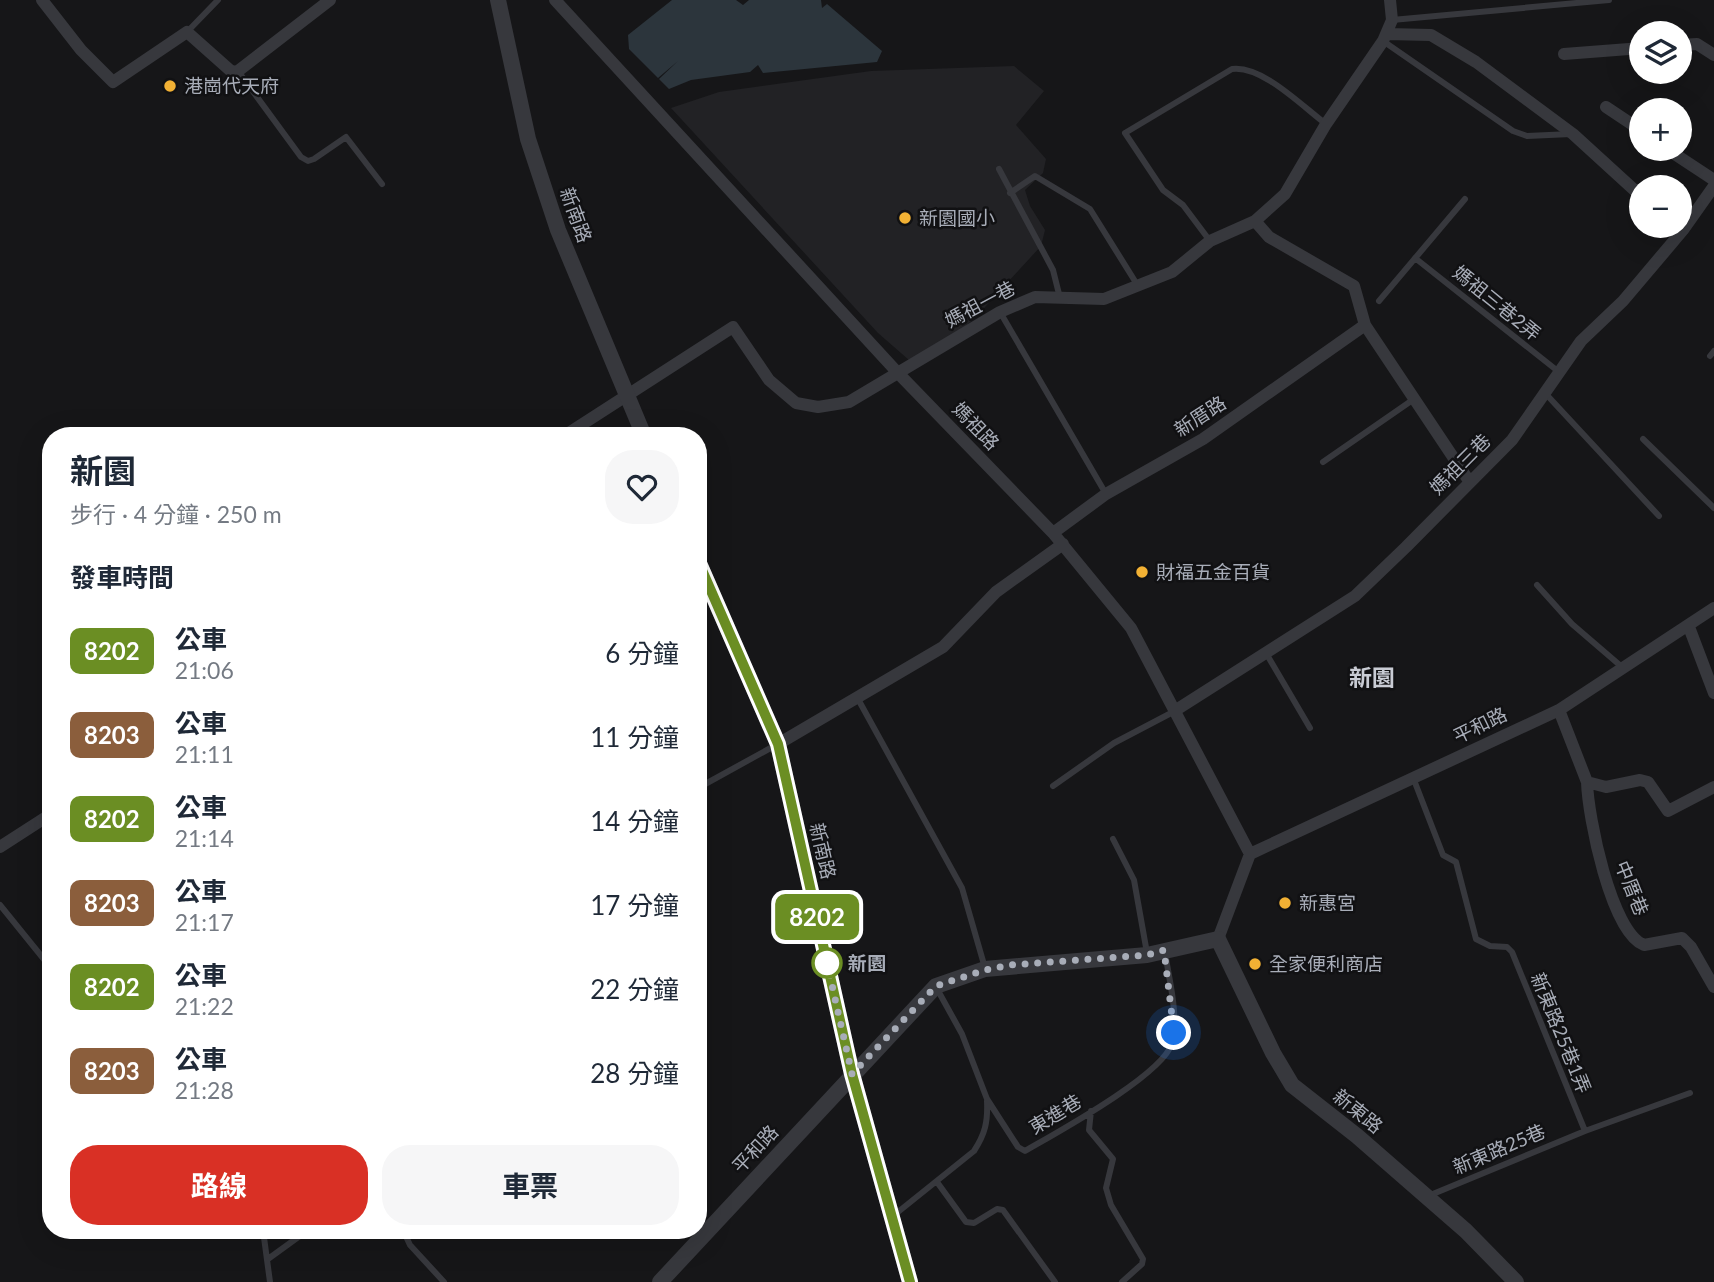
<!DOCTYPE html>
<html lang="zh-TW">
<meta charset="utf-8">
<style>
:root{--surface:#fff;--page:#f6f6f7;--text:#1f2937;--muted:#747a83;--accent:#d93025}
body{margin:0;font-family:Lato,"Noto Sans TC",sans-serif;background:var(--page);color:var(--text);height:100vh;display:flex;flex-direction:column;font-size:26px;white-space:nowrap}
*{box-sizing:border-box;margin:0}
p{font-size:23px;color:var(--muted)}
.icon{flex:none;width:38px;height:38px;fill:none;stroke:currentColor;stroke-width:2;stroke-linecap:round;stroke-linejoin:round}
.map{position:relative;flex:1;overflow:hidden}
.side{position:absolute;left:42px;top:427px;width:665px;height:812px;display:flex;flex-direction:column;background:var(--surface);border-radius:28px;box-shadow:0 7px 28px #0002}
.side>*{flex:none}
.badge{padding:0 14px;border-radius:10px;font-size:24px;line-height:46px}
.controls{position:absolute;left:1629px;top:21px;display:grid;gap:14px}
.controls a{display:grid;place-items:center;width:63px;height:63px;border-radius:50%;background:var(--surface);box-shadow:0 7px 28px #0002;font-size:35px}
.you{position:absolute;width:35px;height:35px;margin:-18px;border:5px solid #fff;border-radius:50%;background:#1a73e8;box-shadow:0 0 0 10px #1a73e833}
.map>.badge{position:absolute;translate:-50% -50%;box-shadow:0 0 0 4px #fff}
h2{padding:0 28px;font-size:26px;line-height:63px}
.round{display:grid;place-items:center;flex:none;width:74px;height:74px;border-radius:28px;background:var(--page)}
.summary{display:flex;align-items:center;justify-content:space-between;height:119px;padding:0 28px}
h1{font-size:33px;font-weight:700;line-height:52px}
.cta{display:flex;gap:14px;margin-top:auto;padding:14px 28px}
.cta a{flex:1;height:80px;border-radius:28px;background:var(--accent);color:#fff;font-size:28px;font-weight:700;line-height:80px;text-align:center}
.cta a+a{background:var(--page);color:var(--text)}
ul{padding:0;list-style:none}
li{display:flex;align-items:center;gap:21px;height:84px;padding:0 28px}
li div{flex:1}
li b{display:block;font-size:26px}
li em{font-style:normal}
li .badge{min-width:77px;font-weight:700;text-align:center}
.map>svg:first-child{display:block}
</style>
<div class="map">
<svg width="1714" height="1282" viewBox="0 0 1714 1282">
<rect width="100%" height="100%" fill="#161618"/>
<path fill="#222225" d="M1014 66 1044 91 1016 125 1046 159 1043 173 1025 190 1030 206 1045 230 1041 246 975 318 917 367 878 333 671 108 719 92 871 71Z"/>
<path fill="#2c353c" d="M672 0H736L743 5 749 0H821L822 8 827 4 882 51 877 62 763 73 758 65 750 72 691 80 669 89 659 79 678 61 658 78 629 49 628 35Z"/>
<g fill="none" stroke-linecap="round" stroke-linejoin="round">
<path stroke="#37383d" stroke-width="6" d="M1392 20 1609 0
M187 32 218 0
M1383 41 1513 131 1527 136 1571 134
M238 71 301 157 308 161 314 159 346 137 382 184
M999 169 1053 270 1060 298
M1010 193 1035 176 1090 209 1138 286
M1210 241 1183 205 1163 190 1125 133 1232 69C1262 65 1302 106 1326 124
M1415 258 1559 372
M1379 301 1465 199
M1000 312 1106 494
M1710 356 1714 351
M1545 393 1659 516
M1643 439 1714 508
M1323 462 1414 399
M1537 585 1572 624 1622 667
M1266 653 1310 728
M858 699 962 888 985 968
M1414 780 1443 855 1456 862 1476 939 1490 946 1507 947 1512 952 1585 1131
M1053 786 1114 743 1175 711
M698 788 776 745
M1113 839 1134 880 1147 953
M0 905 51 968
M936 987 962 1034 987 1099 1018 1147 1025 1151C1056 1133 1163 1075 1172 1043 1179 1015 1169 980 1165 952
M1091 1111 1089 1130 1113 1159 1106 1188 1111 1205 1143 1259 1142 1264 1122 1282
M937 1182 966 1222 974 1223 997 1209 1003 1210 1055 1282
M1428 1196 1585 1131 1690 1093
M893 1216 974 1151C985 1134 988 1122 987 1101
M263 1230 270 1282
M403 1230 410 1245 444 1282
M268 1259 308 1230"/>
<path stroke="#37383d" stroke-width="12" d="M42 0 81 50 113 82 187 32 232 72 238 71 330 0
M555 0 897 372 1053 533 1131 628 1250 854 1218 939
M1387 34 1431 35 1476 62 1573 134 1642 197
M1680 45 1697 44 1714 55
M1564 54 1642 48
M1606 107 1642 131
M1667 149 1714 180
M1255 221 1269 237 1354 286 1365 325 1469 481
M564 436 733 327 769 380 796 403 818 407 849 402 1000 312 1035 297 1104 299 1172 272 1210 241 1255 221 1285 194 1326 124 1383 41 1392 20 1390 0
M1053 533 1106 494 1203 439 1365 325
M1689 627 1714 693
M1176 710 1355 596 1406 547 1512 440 1581 341 1623 301 1683 230 1714 186
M1559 710 1587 782 1606 787 1640 780 1648 782 1668 811 1714 787
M778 744 943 647 996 592 1063 544
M1587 782C1588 817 1611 932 1644 945L1682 938 1691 947 1714 987
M0 847 51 814
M1250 854 1559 710 1714 608"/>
<path stroke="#37383d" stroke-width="16" d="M498 0 528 139 558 230 644 436
M698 561 778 744 852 1074 910 1282
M660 1282 936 986 985 969 1147 955 1218 939 1273 1053 1292 1085 1357 1136 1466 1231 1516 1282"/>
</g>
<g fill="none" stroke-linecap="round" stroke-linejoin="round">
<defs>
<path id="line" d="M698 561 778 744 852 1074 910 1282"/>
</defs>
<use href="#line" stroke="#fff" stroke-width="16"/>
<use href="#line" stroke="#6b8e23" stroke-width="10"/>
<path stroke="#a8adb8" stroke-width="7" stroke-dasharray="0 12.6" d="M827 963 852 1074 936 986 985 970 1010 965 1147 955 1164 950 1174 1033"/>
</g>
<g fill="#f2b134" stroke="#111113" stroke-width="2.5">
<circle cx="170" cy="86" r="7"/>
<circle cx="905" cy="218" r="7"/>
<circle cx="1142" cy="572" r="7"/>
<circle cx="1285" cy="903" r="7"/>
<circle cx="1255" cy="964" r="7"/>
</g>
<circle fill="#fff" stroke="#6b8e23" stroke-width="3.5" cx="827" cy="963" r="14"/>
<g text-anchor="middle" stroke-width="5" stroke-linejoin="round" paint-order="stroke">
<g font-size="19" fill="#a8adb8" stroke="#111113" text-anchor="start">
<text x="184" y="93">港崗代天府</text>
<text x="919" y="225">新園國小</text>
<text x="1156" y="579">財福五金百貨</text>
<text x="1299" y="910">新惠宮</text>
<text x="1269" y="971">全家便利商店</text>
</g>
<g font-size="19" fill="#a8adb8" stroke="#111113">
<text transform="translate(576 215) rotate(70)" y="7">新南路</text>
<text transform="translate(1497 303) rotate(39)" y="7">媽祖三巷2弄</text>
<text transform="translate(980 304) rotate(-28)" y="7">媽祖一巷</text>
<text transform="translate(1200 416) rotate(-33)" y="7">新厝路</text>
<text transform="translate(976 426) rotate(46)" y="7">媽祖路</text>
<text transform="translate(1460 464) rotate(-45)" y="7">媽祖三巷</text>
<text transform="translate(1480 725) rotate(-26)" y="7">平和路</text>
<text transform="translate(823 851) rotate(77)" y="7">新南路</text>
<text transform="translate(1632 888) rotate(68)" y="7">中厝巷</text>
<text transform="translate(1561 1033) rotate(68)" y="7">新東路25巷1弄</text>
<text transform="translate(1358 1111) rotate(39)" y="7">新東路</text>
<text transform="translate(1055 1114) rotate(-31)" y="7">東進巷</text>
<text transform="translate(755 1149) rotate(-47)" y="7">平和路</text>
<text transform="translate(1499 1149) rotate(-23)" y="7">新東路25巷</text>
</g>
<g font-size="19" font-weight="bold" fill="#a8adb8" stroke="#111113" text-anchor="start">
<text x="848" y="970">新園</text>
</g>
<g font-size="23" font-weight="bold" fill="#c9ccd4" stroke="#111113">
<text x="1372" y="686">新園</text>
</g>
</g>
</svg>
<div class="controls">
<a><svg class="icon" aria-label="layers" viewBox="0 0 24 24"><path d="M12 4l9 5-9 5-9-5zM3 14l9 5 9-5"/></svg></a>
<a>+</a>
<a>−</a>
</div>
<div class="you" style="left:1174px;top:1033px"></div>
<b class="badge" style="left:817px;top:917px;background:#6b8e23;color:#fff">8202</b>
<section class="side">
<div class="summary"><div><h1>新園</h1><p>步行 · 4 分鐘 · 250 m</p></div><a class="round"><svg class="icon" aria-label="heart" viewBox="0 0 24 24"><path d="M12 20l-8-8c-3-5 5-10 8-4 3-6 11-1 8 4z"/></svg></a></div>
<h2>發車時間</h2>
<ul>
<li><span class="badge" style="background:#6b8e23;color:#fff">8202</span><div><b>公車</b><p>21:06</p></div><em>6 分鐘</em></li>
<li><span class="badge" style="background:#8b5e3c;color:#fff">8203</span><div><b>公車</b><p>21:11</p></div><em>11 分鐘</em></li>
<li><span class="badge" style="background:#6b8e23;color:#fff">8202</span><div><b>公車</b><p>21:14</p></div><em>14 分鐘</em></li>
<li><span class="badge" style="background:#8b5e3c;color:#fff">8203</span><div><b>公車</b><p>21:17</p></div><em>17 分鐘</em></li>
<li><span class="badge" style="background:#6b8e23;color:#fff">8202</span><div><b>公車</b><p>21:22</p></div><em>22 分鐘</em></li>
<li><span class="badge" style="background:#8b5e3c;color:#fff">8203</span><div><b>公車</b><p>21:28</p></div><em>28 分鐘</em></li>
</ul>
<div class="cta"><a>路線</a><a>車票</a></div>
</section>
</div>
